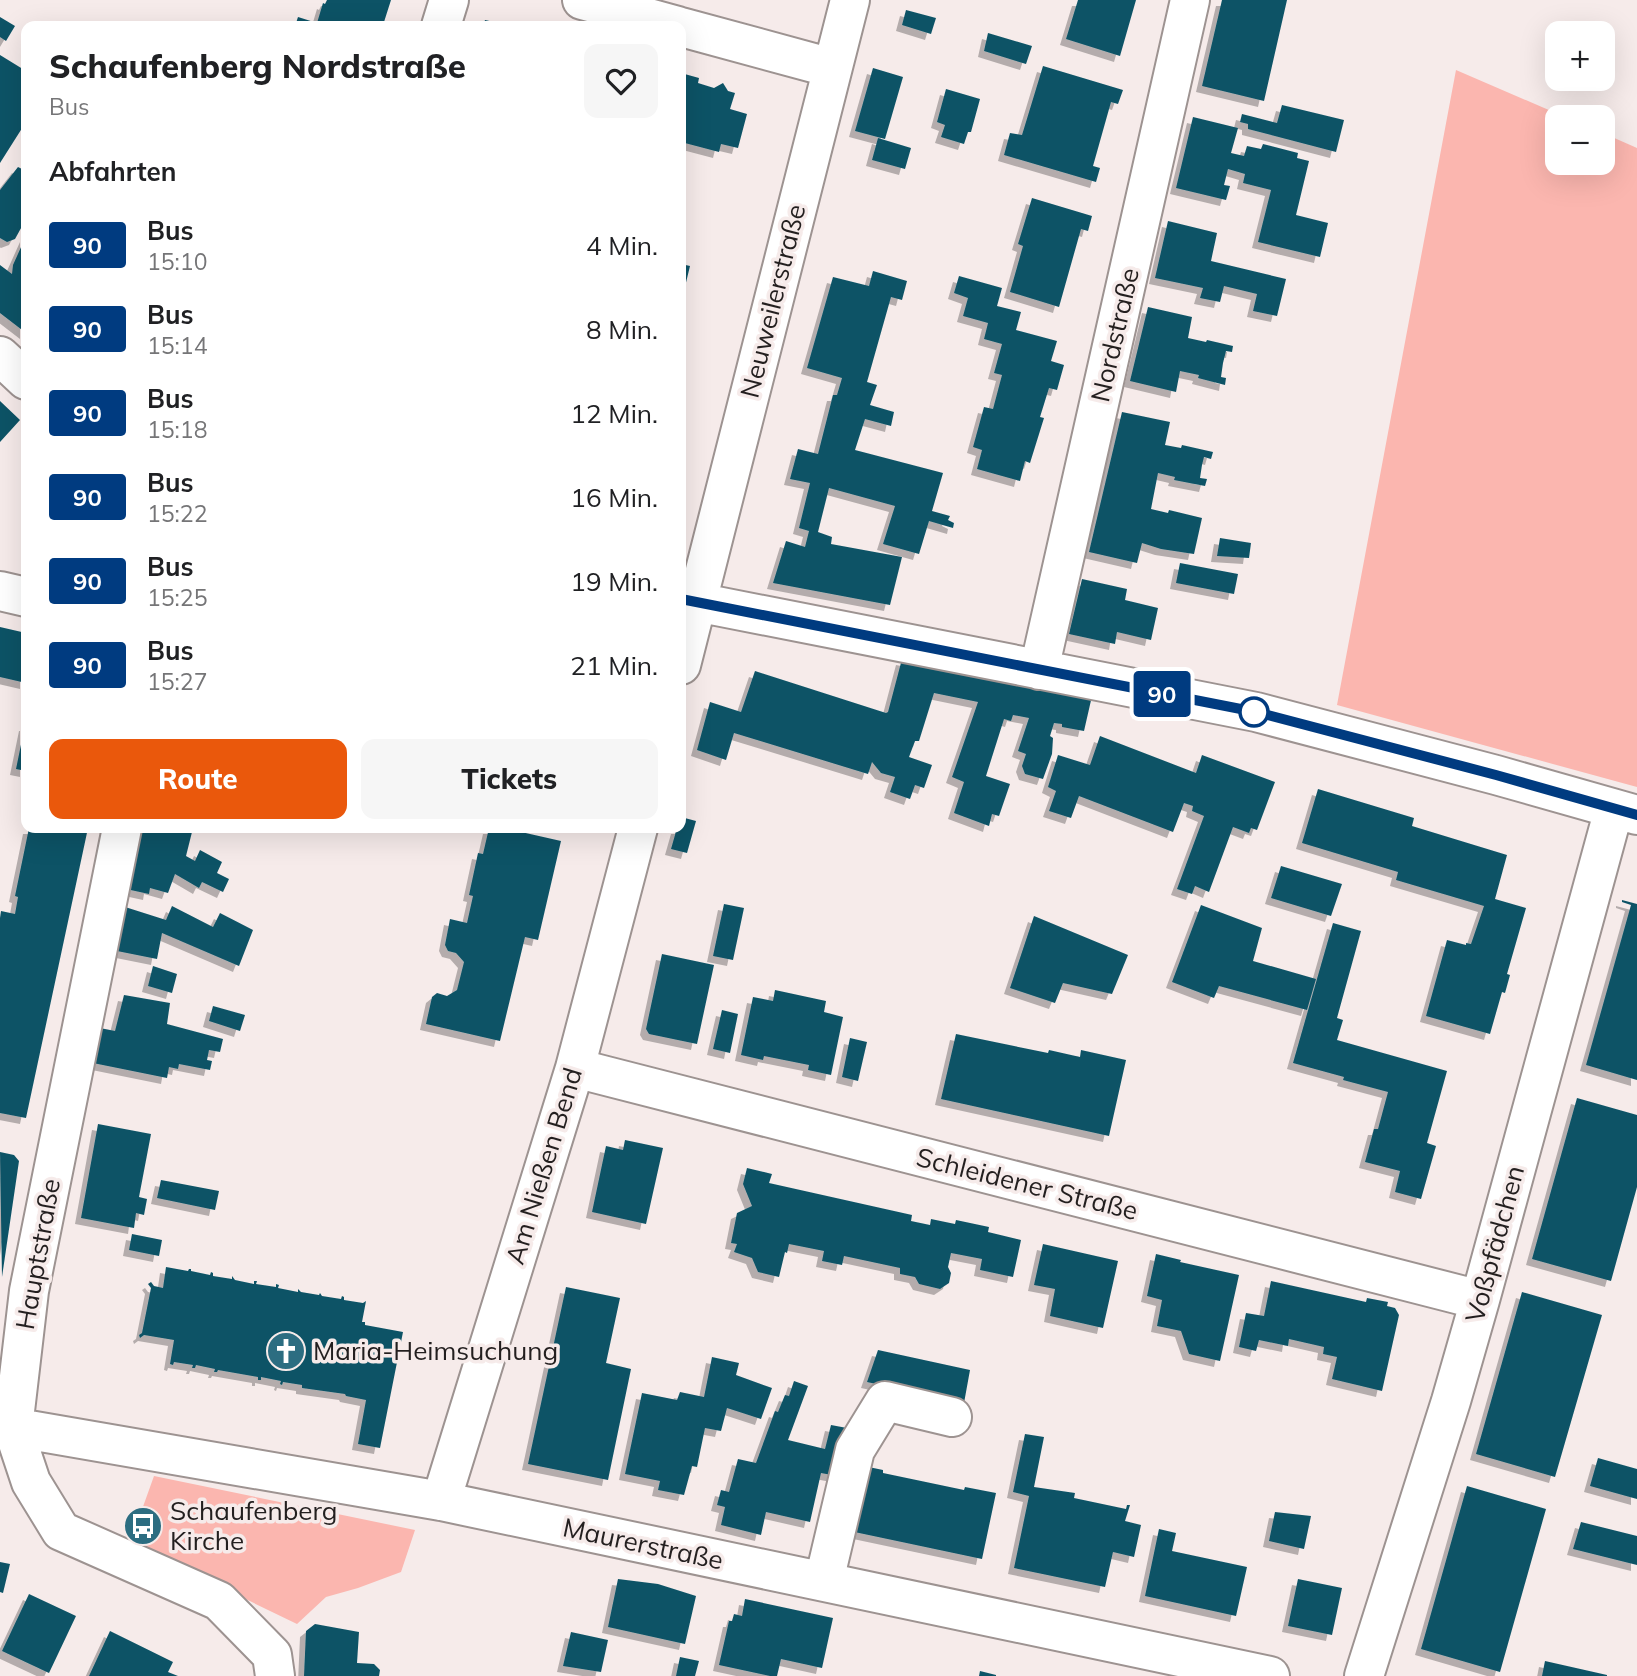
<!DOCTYPE html>
<html lang="de">
<meta charset="utf-8">
<style>
:root{--surface:#fff;--page:#f6f6f6;--text:#202124;--muted:#757577;--accent:#ea580c}
body{margin:0;font-family:Mulish,sans-serif;background:var(--page);color:var(--text);height:100vh;display:flex;flex-direction:column;font-size:26px;white-space:nowrap}
*{box-sizing:border-box;margin:0}
p{font-size:23px;color:var(--muted)}
.icon{flex:none;width:38px;height:38px;fill:none;stroke:currentColor;stroke-width:2;stroke-linecap:round;stroke-linejoin:round}
.map{position:relative;flex:1;overflow:hidden}
.sheet{position:absolute;left:21px;top:21px;width:665px;height:812px;display:flex;flex-direction:column;background:var(--surface);border-radius:14px;box-shadow:0 7px 28px #0002}
.sheet>*{flex:none}
.badge{padding:0 14px;border-radius:5px;font-size:24px;line-height:46px}
.controls{position:absolute;left:1545px;top:21px;display:grid;gap:14px}
.controls a{display:grid;place-items:center;width:70px;height:70px;border-radius:14px;background:var(--surface);box-shadow:0 7px 28px #0002;font-size:35px}
.map>.badge{position:absolute;translate:-50% -50%;box-shadow:0 0 0 4px #fff}
h2{padding:0 28px;font-size:26px;line-height:63px}
.round{display:grid;place-items:center;flex:none;width:74px;height:74px;border-radius:14px;background:var(--page)}
.summary{display:flex;align-items:center;justify-content:space-between;height:119px;padding:0 28px}
h1{font-size:33px;font-weight:800;line-height:52px}
.button{display:flex;gap:14px;margin-top:auto;padding:14px 28px}
.button a{flex:1;height:80px;border-radius:14px;background:var(--accent);color:#fff;font-size:28px;font-weight:800;line-height:80px;text-align:center}
.button a+a{background:var(--page);color:var(--text)}
ul{padding:0;list-style:none}
li{display:flex;align-items:center;gap:21px;height:84px;padding:0 28px}
li div{flex:1}
li b{display:block;font-size:26px}
li em{font-style:normal}
li .badge{min-width:77px;font-weight:700;text-align:center}
.map>svg:first-child{display:block}
</style>
<div class="map">
<svg width="1637" height="1676" viewBox="0 0 1637 1676">
<defs>
<filter id="shadow"><feDropShadow dx="-6" dy="6" stdDeviation="0" flood-color="#0004"/></filter>
</defs>
<rect width="100%" height="100%" fill="#f6ebea"/>
<path fill="#fbb6af" d="M1456 70 1565 117H1558V163H1603V133L1637 148V787L1337 705Z
M154 1476 415 1530 401 1572 358 1588 326 1597 297 1624 130 1543Z"/>
<path fill="#0c5366" filter="url(#shadow)" d="M327 0H391L384 22 386 23 385 26H295L298 17 317 23 323 3 325 4Z
M1078 0H1136L1120 56 1066 39Z
M1222 0H1287L1264 101 1202 86Z
M906 10 936 18 931 34 902 25Z
M0 17 15 26 6 41 0 37Z
M485 20 507 25V26H483Z
M988 33 1032 46 1026 64 984 51Z
M0 55 26 71V122L0 163Z
M1043 66 1123 90 1118 104 1111 102 1093 166 1100 168 1096 182 1004 155 1010 133 1022 135Z
M873 68 903 77 885 139 855 131Z
M681 73 699 78 698 83 714 88 723 83 728 91 735 93 730 109 747 114 738 148 721 144 719 152 681 142Z
M946 89 980 99 971 132H968L964 144 941 137 945 125 937 122Z
M1282 105 1344 120 1336 152 1248 129V124L1240 122 1242 114 1277 123Z
M1193 117 1238 128 1231 153 1244 156 1247 146 1261 149 1263 144 1298 153 1297 158 1309 161 1296 215 1328 223 1320 257 1258 242 1271 190 1243 183 1245 174 1228 169 1224 185 1230 186 1226 200 1176 188Z
M878 138 911 148 905 169 872 160Z
M18 167 26 171V185L24 190 26 191V219L15 239 7 242 0 238V190Z
M1032 198 1092 216 1088 231 1081 229 1059 307 1010 292 1023 246 1018 244Z
M1168 221 1217 233 1211 261 1286 279 1277 316 1253 311 1257 294 1224 286 1220 302 1200 298 1203 288 1155 278Z
M26 236V274L23 282 26 277V333L0 313V265L12 274 13 265Z
M681 264 690 266 682 299 681 298Z
M873 271 907 281 902 300 891 297 867 382 877 385 870 405 894 412 891 426 865 419 855 450 943 473 932 511 950 516 948 520 954 523 953 528 929 521 919 554 883 544 895 506 829 488 818 532 832 537 831 544 902 557 890 605 773 583 786 541 805 547 809 531 799 528 810 483 790 479 798 449 818 454 833 395H837L842 378 807 368 833 277 869 286Z
M959 276 1002 288 997 306 1021 312 1016 330 1057 341 1051 361 1064 365 1057 390 1049 388 1040 417 1044 418 1030 463 1025 461 1020 481 977 469 982 450 973 447 984 407 993 409 1002 375 994 373 1002 344 984 339 988 323 963 316 968 298 954 293Z
M1148 307 1192 317 1188 338 1206 342 1207 340 1233 346 1232 352 1226 351 1223 363 1221 377 1226 378 1225 385 1198 378 1199 375 1180 371 1176 392 1130 381Z
M0 401 20 420 0 442Z
M1122 412 1170 422 1165 445 1181 448 1182 445 1213 452 1211 459 1204 457 1202 465 1200 478 1207 479 1205 486 1174 480 1175 477 1158 473 1151 509 1168 513 1169 510 1202 518 1194 554 1161 549 1142 543 1137 563 1089 552Z
M1220 538 1251 543 1249 558 1217 556Z
M1180 563 1238 574 1234 594 1176 583Z
M1082 579 1127 589 1125 600 1158 608 1151 640 1117 632 1115 644 1069 634Z
M0 627 26 633V683L0 677Z
M902 659 1092 696 1084 731 1062 727V724L1054 723 1050 736 1053 738 1052 754 1043 779 1025 774 1022 766 1026 754 1018 751 1029 718 1013 715 1011 721 1004 719 986 776 1010 784 999 816 992 814 989 826 954 813 964 782 952 777 978 702 934 693 919 741H915L909 757 932 765 924 788 915 785 910 799 890 792 895 777 881 773 872 762 868 774 734 733 726 760 697 750 710 702 741 712 755 671 886 713 888 712Z
M25 725H26V771L16 769Z
M1100 736 1196 773 1202 755 1275 782 1257 830 1251 828 1249 833 1233 827 1209 892 1195 886 1192 894 1177 889 1204 816 1192 811 1193 806 1184 803 1173 832 1079 796 1071 818 1049 811 1056 791 1048 787 1058 755 1090 765Z
M1318 789 1414 818 1412 826 1507 855 1495 899 1526 908 1507 974 1510 975 1505 993 1502 992 1490 1034 1426 1016 1447 940 1466 945V943L1471 944 1484 906 1396 880 1398 872 1302 843Z
M681 817 696 821 687 853 671 849 677 828H681Z
M29 828H88L26 1118 0 1113V918L1 911 15 914 18 897 15 896Z
M140 828H193L186 856 195 861 200 850 222 862 217 873 229 879 223 892 202 882 199 888 175 874 168 893 150 888 149 894 126 889Z
M489 828H503L561 841 538 940 525 937 500 1041 426 1024 432 997 437 993 447 996 457 990 464 962 456 953 448 951 445 945 450 919 467 923 473 896 469 895 478 853 483 854Z
M1281 866 1342 884 1331 916 1271 898Z
M1622 900 1637 904V1080L1586 1065 1631 905 1622 902Z
M724 904 744 908 733 960 713 956Z
M1201 905 1262 928 1253 961 1316 979 1307 1010 1219 986 1214 998 1172 982Z
M122 906 166 920 172 906 213 927 220 913 253 930 239 966 162 933 157 959 112 950Z
M1034 916 1128 955 1112 994 1063 983 1055 1003 1010 988Z
M1333 923 1361 931 1337 1018 1343 1020 1337 1040 1447 1071 1427 1143 1436 1146 1421 1199 1395 1192 1400 1171 1365 1162 1374 1129H1378L1388 1092 1343 1080 1344 1077 1293 1063Z
M662 954 714 965 697 1044 649 1034 646 1029Z
M153 966 177 974 172 993 148 986Z
M775 990 826 1001 824 1012 843 1017 831 1075 808 1070 809 1065 764 1056 763 1060 741 1055 753 997 773 1001Z
M124 995 170 1003 167 1024 223 1039 220 1052 209 1050 207 1060 212 1061 210 1070 179 1064 178 1069 169 1067 167 1078 88 1062 95 1027 115 1031Z
M213 1006 245 1015 240 1031 209 1021Z
M722 1010 738 1014 730 1053 713 1049Z
M956 1034 1048 1053 1049 1050 1080 1057 1081 1050 1126 1060 1109 1136 941 1099Z
M850 1038 867 1042 858 1081 842 1077Z
M1577 1098 1637 1115V1187L1611 1281 1532 1259Z
M98 1124 151 1134 139 1197 147 1199 144 1215 136 1213 134 1228 81 1218Z
M625 1140 663 1148 646 1224 592 1212 606 1146 623 1150Z
M0 1152 14 1155 19 1161 2 1277Z
M747 1168 772 1174 769 1183 912 1215 911 1221 930 1225 931 1219 955 1224 956 1220 989 1227 988 1232 1021 1240 1013 1277 980 1270 982 1259 951 1253 948 1267 951 1273 949 1283 940 1289 919 1284 915 1277 900 1274V1268L844 1256 842 1265 822 1261 824 1251 789 1244 787 1253 785 1252 779 1277 758 1272 752 1258 734 1252 737 1244 731 1243 737 1213 752 1206 743 1184Z
M161 1180 219 1191 215 1210 157 1198Z
M132 1234 162 1240 159 1256 129 1250Z
M1043 1244 1118 1261 1103 1328 1050 1316 1055 1289 1034 1285Z
M1156 1254 1181 1260 1180 1262 1239 1275 1220 1361 1189 1354 1181 1331 1157 1326 1162 1300 1147 1296Z
M166 1267 188 1271 189 1269H191V1271L210 1275 211 1272 213 1273V1276L232 1279V1276L235 1280 254 1284V1281H257L256 1284 276 1287V1284L279 1285 278 1288 298 1292V1289L301 1292 319 1295 320 1293 322 1296 341 1299 342 1296 344 1297V1300L363 1303 366 1301 362 1322H365V1325L403 1332 380 1448 358 1444 366 1400 346 1396 345 1394 302 1388V1385L283 1382 282 1385 280 1384 281 1381 261 1377V1380H258V1377L218 1370 217 1372H214L215 1369 196 1365 195 1368H192L193 1365 174 1362 173 1365 170 1364 174 1340 144 1335 140 1338 139 1335 142 1333 151 1288 148 1284 151 1282 154 1286 163 1288Z
M1271 1281 1366 1302 1367 1298 1388 1302 1387 1306 1395 1308 1399 1315 1382 1391 1332 1379 1337 1357 1323 1354 1324 1347 1289 1339 1288 1346 1259 1340 1256 1351 1239 1347 1246 1313 1264 1316Z
M566 1287 620 1298 606 1363 631 1369 608 1480 528 1464Z
M1522 1292 1602 1315 1555 1477 1476 1454Z
M878 1350 970 1370 964 1403 867 1382Z
M712 1357 739 1363 736 1375 772 1388 761 1419 727 1408 721 1431 705 1428 697 1467 692 1466 684 1495 658 1490 660 1481 625 1474 642 1393 677 1400 680 1392 704 1397Z
M794 1381 808 1386 788 1440 825 1449 831 1425 847 1428 837 1476 821 1473 810 1522 766 1512 761 1535 721 1525 725 1507 717 1505 721 1490 729 1492 738 1459 756 1463 775 1411 778 1412 785 1395 789 1396Z
M1025 1434 1044 1437 1034 1487 1075 1493 1074 1498 1126 1509 1127 1505H1130L1125 1521 1141 1525 1134 1557 1113 1552 1105 1587 1014 1568 1029 1496 1013 1492Z
M1598 1458 1637 1469V1499L1590 1486Z
M859 1465 883 1470V1473L964 1490 965 1487 996 1493 982 1559 845 1530Z
M1467 1486 1546 1509 1500 1672 1421 1649Z
M1275 1512 1311 1516 1304 1549 1269 1541Z
M1581 1522 1637 1536V1565L1573 1549Z
M1159 1529 1176 1533 1172 1551 1247 1567 1236 1616 1145 1596Z
M0 1562 10 1564 3 1593 0 1592Z
M618 1579 658 1584 696 1596 685 1644 608 1627Z
M1298 1579 1342 1588 1332 1635 1288 1626Z
M29 1594 76 1616 49 1673 2 1651Z
M745 1599 833 1618 822 1668 781 1659 777 1676H770L719 1665 729 1621H732L734 1614 742 1616Z
M315 1624 359 1632 357 1663 374 1664 380 1670 379 1676H304L306 1631Z
M110 1631 173 1662 168 1672 178 1676H89Z
M571 1632 608 1640 601 1672 563 1666Z
M680 1657 699 1661 695 1676H676Z
M1545 1661 1607 1675V1676H1542Z
M980 1671 996 1675V1676H979Z"/>
<g fill="none" stroke-linecap="round" stroke-linejoin="round">
<defs>
<path id="minor" d="M582 0 678 26
M441 26 449 0
M681 27 832 68
M0 356 26 380
M0 591 26 597
M681 599 1256 712 1496 775 1637 815
M681 665 850 0
M1039 670 1190 0
M122 828 29 1291 13 1428 31 1482 61 1531 219 1601 272 1655 275 1676
M575 1068 1480 1300
M0 1425 441 1501 1270 1676
M441 1501 575 1068 638 828
M824 1581 855 1450 885 1401 952 1417
M1364 1676 1451 1401 1480 1300 1614 809"/>
</defs>
<use href="#minor" stroke="#9d9391" stroke-width="42"/>
<use href="#minor" stroke="#fff" stroke-width="38"/>
</g>
<g fill="none" stroke-linecap="round" stroke-linejoin="round">
<defs>
<path id="line" d="M681 599 1256 712 1496 775 1637 815"/>
</defs>
<use href="#line" stroke="#fff" stroke-width="16"/>
<use href="#line" stroke="#003b80" stroke-width="10"/>
</g>
<defs>
<symbol id="church-disc" viewBox="-11 -11 22 22"><circle r="9.5" fill="#2c6d81" stroke="#f6ebea"/><path d="M-1.2-6h2.4v3.5h3.3v2.4h-3.3V6h-2.4V-.1h-3.3v-2.4h3.3Z" fill="#fff"/></symbol>
<symbol id="bus-disc" viewBox="-11 -11 22 22"><circle r="9.5" fill="#2c6d81" stroke="#f6ebea"/><path d="M-5-6H5V4H4V6H2V4H-2V6H-4V4H-5ZM-3.5-4V0h7V-4ZM-3.5 1.2v1.5H-2V1.2ZM2 1.2v1.5H3.5V1.2Z" fill="#fff"/></symbol>
</defs>
<g fill-rule="evenodd">
<use href="#church-disc" x="264" y="1329" width="44" height="44"/>
<use href="#bus-disc" x="121" y="1504" width="44" height="44"/>
</g>
<circle fill="#fff" stroke="#003b80" stroke-width="3.5" cx="1254" cy="712" r="14"/>
<g text-anchor="middle" stroke-width="7" stroke-linejoin="round" paint-order="stroke">
<g font-size="26" fill="#231f1f" stroke="#f6ebea">
<text transform="translate(773 301) rotate(-76)" y="9">Neuweilerstraße</text>
<text transform="translate(1115 335) rotate(-77)" y="9">Nordstraße</text>
<text transform="translate(544 1166) rotate(-73)" y="9">Am Nießen Bend</text>
<text transform="translate(1027 1184) rotate(14)" y="9">Schleidener Straße</text>
<text transform="translate(1495 1244) rotate(-75)" y="9">Voßpfädchen</text>
<text transform="translate(38 1254) rotate(-80)" y="9">Hauptstraße</text>
<text transform="translate(643 1544) rotate(12)" y="9">Maurerstraße</text>
</g>
<g font-size="26" fill="#231f1f" stroke="#f6ebea" text-anchor="start">
<text x="313" y="1360">Maria-Heimsuchung</text>
<text x="170" y="1520">Schaufenberg<tspan x="170" dy="30">Kirche</tspan></text>
</g>
</g>
</svg>
<div class="controls">
<a>+</a>
<a>−</a>
</div>
<b class="badge" style="left:1162px;top:694px;background:#003b80;color:#fff">90</b>
<section class="sheet">
<div class="summary"><div><h1>Schaufenberg Nordstraße</h1><p>Bus</p></div><a class="round"><svg class="icon" aria-label="heart" viewBox="0 0 24 24"><path d="M12 20l-8-8c-3-5 5-10 8-4 3-6 11-1 8 4z"/></svg></a></div>
<h2>Abfahrten</h2>
<ul>
<li><span class="badge" style="background:#003b80;color:#fff">90</span><div><b>Bus</b><p>15:10</p></div><em>4 Min.</em></li>
<li><span class="badge" style="background:#003b80;color:#fff">90</span><div><b>Bus</b><p>15:14</p></div><em>8 Min.</em></li>
<li><span class="badge" style="background:#003b80;color:#fff">90</span><div><b>Bus</b><p>15:18</p></div><em>12 Min.</em></li>
<li><span class="badge" style="background:#003b80;color:#fff">90</span><div><b>Bus</b><p>15:22</p></div><em>16 Min.</em></li>
<li><span class="badge" style="background:#003b80;color:#fff">90</span><div><b>Bus</b><p>15:25</p></div><em>19 Min.</em></li>
<li><span class="badge" style="background:#003b80;color:#fff">90</span><div><b>Bus</b><p>15:27</p></div><em>21 Min.</em></li>
</ul>
<div class="button"><a>Route</a><a>Tickets</a></div>
</section>
</div>
